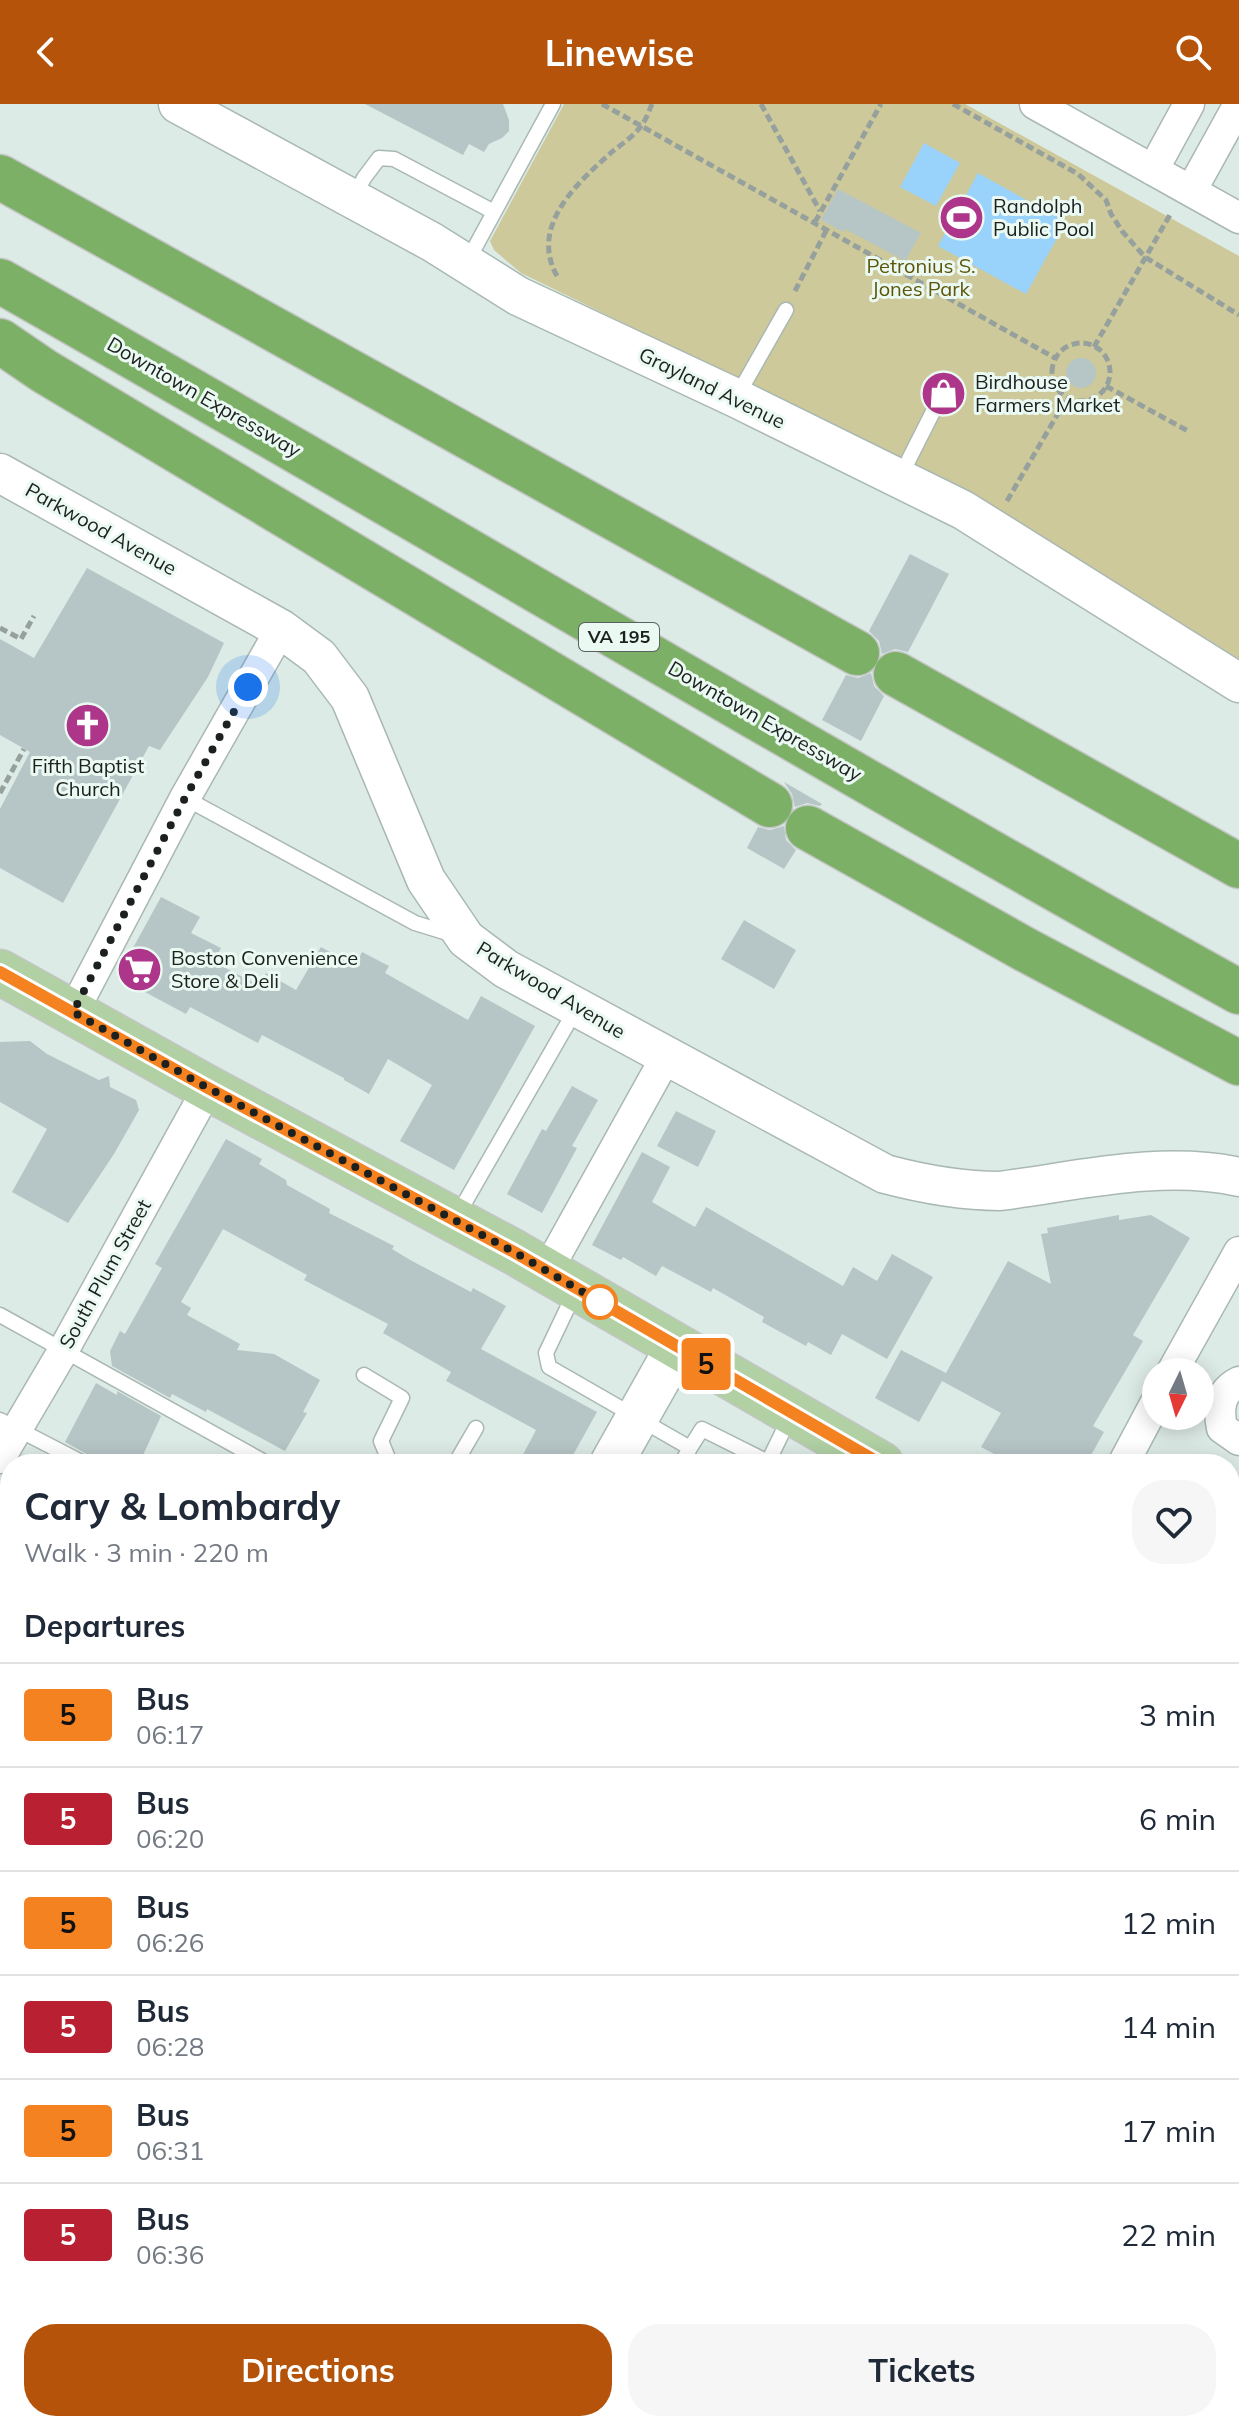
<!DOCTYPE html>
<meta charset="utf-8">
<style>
:root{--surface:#fff;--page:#f6f6f7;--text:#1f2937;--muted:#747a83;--line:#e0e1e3;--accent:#b45309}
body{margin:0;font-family:Mulish,sans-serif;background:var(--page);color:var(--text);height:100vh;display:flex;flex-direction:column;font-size:30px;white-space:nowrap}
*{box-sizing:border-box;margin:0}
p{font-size:26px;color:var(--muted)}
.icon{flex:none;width:44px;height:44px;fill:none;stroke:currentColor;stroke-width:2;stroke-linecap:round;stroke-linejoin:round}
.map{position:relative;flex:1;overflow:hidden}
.drawer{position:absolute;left:0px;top:1350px;width:1240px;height:978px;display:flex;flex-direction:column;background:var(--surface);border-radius:32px 32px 0 0;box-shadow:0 4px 20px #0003}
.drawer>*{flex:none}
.badge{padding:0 16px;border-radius:6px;font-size:28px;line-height:52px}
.needle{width:52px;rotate:185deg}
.controls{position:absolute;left:1142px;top:1254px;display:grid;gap:16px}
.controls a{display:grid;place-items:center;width:72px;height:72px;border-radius:50%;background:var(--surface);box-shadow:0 4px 20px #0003;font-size:40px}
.you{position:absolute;width:40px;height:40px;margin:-20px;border:6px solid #fff;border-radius:50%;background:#1a73e8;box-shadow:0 0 0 12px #1a73e833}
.map>.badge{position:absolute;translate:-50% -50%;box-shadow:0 0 0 4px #fff}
h2{padding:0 24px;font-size:30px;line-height:72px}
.round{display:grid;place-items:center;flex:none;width:84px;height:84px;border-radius:32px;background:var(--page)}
.summary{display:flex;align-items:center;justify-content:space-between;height:136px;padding:0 24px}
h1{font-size:38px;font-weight:700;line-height:60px}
.cta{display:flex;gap:16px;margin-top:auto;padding:16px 24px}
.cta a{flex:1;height:92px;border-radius:32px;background:var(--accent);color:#fff;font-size:32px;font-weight:700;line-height:92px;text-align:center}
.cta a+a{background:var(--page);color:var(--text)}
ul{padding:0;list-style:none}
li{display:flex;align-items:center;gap:24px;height:104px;padding:0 24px;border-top:2px solid var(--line)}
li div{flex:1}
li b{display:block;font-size:30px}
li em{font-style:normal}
li .badge{min-width:88px;font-weight:700;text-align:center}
header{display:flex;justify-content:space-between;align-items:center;height:104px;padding:0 24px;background:var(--accent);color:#fff;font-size:36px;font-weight:700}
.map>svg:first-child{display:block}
</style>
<header><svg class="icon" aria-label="back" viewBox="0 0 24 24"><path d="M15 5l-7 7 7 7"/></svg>Linewise<svg class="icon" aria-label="search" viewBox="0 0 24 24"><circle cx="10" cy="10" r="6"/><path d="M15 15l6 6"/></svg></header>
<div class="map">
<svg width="1239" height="2327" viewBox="0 0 1239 2327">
<rect width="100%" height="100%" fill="#ddebe6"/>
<path fill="#cdc99a" d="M564 0H965L1239 152V555L1075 453 920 364 521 169 494 146 490 137Z"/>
<path fill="#99d2fb" d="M924 39 960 59 936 102 900 83Z
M978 69 1066 118 1026 190 938 142Z"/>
<path fill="#b6c5c6" d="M365 0H503L509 16V27L502 34 489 40 484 48 469 40 463 51Z
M838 85 921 129 905 157 845 125 843 128 821 116Z
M1066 269a15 15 0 1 1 30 0a15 15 0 1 1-30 0Z
M910 450 949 470 908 548 895 545 882 550 879 537 869 527Z
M87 464 224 539 208 573 160 646 149 642 63 799 0 764V705L30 648 0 631V535L34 554Z
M871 569 874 582 884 592 861 637 822 616 846 571 858 574Z
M784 678 822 700 820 702 807 699 795 703 792 690Z
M784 722 786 736 796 746 784 765 747 744 758 723 770 726Z
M161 793 200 813 191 829 221 844 214 858 260 882 266 869 296 886 321 843 355 862 362 848 389 862 385 869 468 916 481 892 535 922 454 1066 400 1037 432 981 388 955 369 990 344 976V974L262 931 258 939 190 903 186 910 117 873Z
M744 816 796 846 774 885 721 855Z
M30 937 47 950 99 976 109 972 110 983 136 996 139 1006 114 1050 68 1119 12 1088 47 1025 0 998V938Z
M572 982 598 996 572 1042 577 1044 542 1109 507 1090 542 1025 546 1027Z
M676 1007 716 1027 698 1063 657 1042Z
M226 1035 262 1055 259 1060 286 1076 287 1081 330 1105 329 1109 394 1142 392 1145 412 1157 471 1188 473 1184 506 1202 481 1245 597 1308 568 1360H518L536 1326 446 1277 451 1268 383 1229 388 1220 304 1176 307 1171 223 1125 181 1198 191 1204 187 1211 240 1240 237 1246 274 1250 320 1276 303 1308 307 1309 285 1347 207 1305 206 1308 172 1290 170 1294 112 1262 110 1247 120 1227 125 1230 139 1205 162 1164 155 1160Z
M642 1048 670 1063 652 1098 695 1123 706 1103 843 1182 853 1163 877 1177 892 1150 933 1173 887 1255 842 1230 831 1251 808 1238 806 1242 762 1218 764 1213 713 1184 711 1188 662 1162 656 1172 623 1153 621 1156 592 1141Z
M1119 1111V1116L1151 1111 1190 1134 1133 1231 1143 1237 1093 1322 1104 1328 1086 1360H1013L981 1343 1001 1309 942 1277 919 1318 875 1294 901 1246 946 1269 1008 1157 1051 1180 1041 1130 1048 1129 1047 1124Z
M96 1279 117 1291V1287L161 1312 139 1360H95L90 1352 65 1338Z"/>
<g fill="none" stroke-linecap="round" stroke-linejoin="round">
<defs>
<path id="service" d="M353 95 364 74 379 54 394 55 494 108
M467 158 553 0
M736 294 786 206
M899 375 944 286
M185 694 415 819 454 831
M457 1112 576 905
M575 1188 546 1249 549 1263 690 1344 681 1360
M0 1211 268 1360
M364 1271 402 1294 381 1337 388 1354 385 1360
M0 1316 85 1360
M690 1344 702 1325 768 1358 791 1311
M455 1360 476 1324
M0 1904 10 1910
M1230 1907 1237 1896
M736 2318 753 2327"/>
<path id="minor" d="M1035 0 1239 114
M1153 66 1189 0
M1191 87 1239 0
M73 908 185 694 281 525
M547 1167 666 953
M1172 1268 1239 1148
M1239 1278C1219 1288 1218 1305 1222 1324L1239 1336
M0 1354 63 1247 208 984
M1123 1360 1156 1298
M0 2260 10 2266
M103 2318 120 2327
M685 2327 690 2318"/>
<path id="tertiary" d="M178 0 432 138 518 192 736 294 963 406 1239 579
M0 369 281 525 319 553 350 594 426 776 466 835 506 865 885 1070C923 1080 960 1087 1000 1087 1078 1077 1161 1056 1239 1073"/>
<path id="secondary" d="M611 1360 677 1243
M62 2327 67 2318"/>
<path id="primary" d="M0 868 208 984 514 1148 881 1360
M0 1555 10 1561
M1230 1556 1239 1561
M1230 2240 1239 2245"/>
<path id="motorway" d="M0 73 857 549
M0 177C414 412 823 657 1239 888
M0 237 44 267 770 701
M896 570 1239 762
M808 724 1026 846 1239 959"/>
</defs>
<use href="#service" stroke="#aab8b3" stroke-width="17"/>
<use href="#minor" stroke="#aab8b3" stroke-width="33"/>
<use href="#tertiary" stroke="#aab8b3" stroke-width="41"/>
<use href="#secondary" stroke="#aab8b3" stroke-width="45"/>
<use href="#primary" stroke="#c4c5c5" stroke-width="47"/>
<use href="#motorway" stroke="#c4c5c5" stroke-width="47"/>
<path stroke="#96a19d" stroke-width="5" stroke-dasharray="8 4" stroke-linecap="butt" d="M602 0 1055 254
M761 0 820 107
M953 0 1078 70 1106 96 1111 110 1122 127 1145 153 1239 211
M815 118 881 0
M557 172C529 122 577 79 613 47 622 40 634 32 641 22 646 16 649 7 652 0
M795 187 827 125
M1052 268a29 29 0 1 1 58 0a29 29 0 1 1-58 0Z
M1094 243 1171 109
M1106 282 1188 327
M1007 397 1067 294
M0 524 21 535 34 512
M0 689 24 645"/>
<use href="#service" stroke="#fff" stroke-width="14"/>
<use href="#minor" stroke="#fff" stroke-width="30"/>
<use href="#tertiary" stroke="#fff" stroke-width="38"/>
<use href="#secondary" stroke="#fff" stroke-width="42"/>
<use href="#primary" stroke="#b1d0a4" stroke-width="44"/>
<use href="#motorway" stroke="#7db067" stroke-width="44"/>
</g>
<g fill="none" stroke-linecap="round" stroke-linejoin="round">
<defs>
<path id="line" d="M0 868 208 984 514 1148 881 1360"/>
</defs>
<use href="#line" stroke="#fff" stroke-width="18"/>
<use href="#line" stroke="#f58220" stroke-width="12"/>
<path stroke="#1c211f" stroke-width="8" stroke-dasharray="0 14.4" d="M248 583 185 694 73 908 208 984 514 1148 600 1198"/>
</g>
<defs>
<symbol id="stadium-disc" viewBox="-11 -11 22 22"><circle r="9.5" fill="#ad358a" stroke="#ebf9f3"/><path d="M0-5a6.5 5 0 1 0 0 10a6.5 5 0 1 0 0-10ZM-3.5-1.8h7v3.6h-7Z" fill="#fff"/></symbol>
<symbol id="shop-disc" viewBox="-11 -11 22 22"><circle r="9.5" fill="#ad358a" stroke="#ebf9f3"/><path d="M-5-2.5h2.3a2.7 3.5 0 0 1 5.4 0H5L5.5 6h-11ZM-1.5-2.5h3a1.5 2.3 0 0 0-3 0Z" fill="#fff"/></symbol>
<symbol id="church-disc" viewBox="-11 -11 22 22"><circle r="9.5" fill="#ad358a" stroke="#ebf9f3"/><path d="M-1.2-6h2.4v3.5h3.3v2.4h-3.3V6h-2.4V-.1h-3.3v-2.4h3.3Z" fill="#fff"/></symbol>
<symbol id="supermarket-disc" viewBox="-11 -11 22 22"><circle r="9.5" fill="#ad358a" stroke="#ebf9f3"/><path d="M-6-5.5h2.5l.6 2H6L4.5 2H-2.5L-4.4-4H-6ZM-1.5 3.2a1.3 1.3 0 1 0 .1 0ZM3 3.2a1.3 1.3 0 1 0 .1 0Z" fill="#fff"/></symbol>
</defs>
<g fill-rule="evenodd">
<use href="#stadium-disc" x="936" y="88" width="51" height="51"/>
<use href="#shop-disc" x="918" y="264" width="51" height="51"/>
<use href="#church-disc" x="62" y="596" width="51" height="51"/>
<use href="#supermarket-disc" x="114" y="840" width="51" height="51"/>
</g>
<circle fill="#fff" stroke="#f58220" stroke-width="4" cx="600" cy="1198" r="16"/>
<g text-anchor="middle" stroke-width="6" stroke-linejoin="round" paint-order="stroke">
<rect fill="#ebf9f3" stroke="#5a625f" stroke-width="2" x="579" y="519" width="80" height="28" rx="6"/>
<g font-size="18" font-weight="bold" fill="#1c211f">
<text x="619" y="539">VA 195</text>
</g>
<g font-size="20" fill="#1c211f" stroke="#ebf9f3" text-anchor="start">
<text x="993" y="109">Randolph<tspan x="993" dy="23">Public Pool</tspan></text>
<text x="975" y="285">Birdhouse<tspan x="975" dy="23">Farmers Market</tspan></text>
<text x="88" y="669" text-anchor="middle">Fifth Baptist<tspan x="88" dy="23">Church</tspan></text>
<text x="171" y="861">Boston Convenience<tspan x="171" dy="23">Store &amp; Deli</tspan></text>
</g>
<g font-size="20" fill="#5d5508" stroke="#ebf9f3">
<text x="921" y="169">Petronius S.<tspan x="921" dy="23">Jones Park</tspan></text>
</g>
<g font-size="20" fill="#1c211f" stroke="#ebf9f3">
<text transform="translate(712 284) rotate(26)" y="7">Grayland Avenue</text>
<text transform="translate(204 293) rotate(30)" y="7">Downtown Expressway</text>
<text transform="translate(101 425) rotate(29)" y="7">Parkwood Avenue</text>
<text transform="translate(765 617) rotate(30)" y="7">Downtown Expressway</text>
<text transform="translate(551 886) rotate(31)" y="7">Parkwood Avenue</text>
<text transform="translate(105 1170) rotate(-61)" y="7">South Plum Street</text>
</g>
</g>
</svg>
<div class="controls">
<a><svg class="needle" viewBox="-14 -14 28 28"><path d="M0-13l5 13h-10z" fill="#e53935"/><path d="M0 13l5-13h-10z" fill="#747a83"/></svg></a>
</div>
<div class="you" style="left:248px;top:583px"></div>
<b class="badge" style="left:706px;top:1260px;background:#f58220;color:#111">5</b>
<section class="drawer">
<div class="summary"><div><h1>Cary &amp; Lombardy</h1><p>Walk · 3 min · 220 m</p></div><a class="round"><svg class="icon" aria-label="heart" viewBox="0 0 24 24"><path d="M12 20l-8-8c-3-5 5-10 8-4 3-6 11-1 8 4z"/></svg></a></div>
<h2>Departures</h2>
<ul>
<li><span class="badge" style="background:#f58220;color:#111">5</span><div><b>Bus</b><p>06:17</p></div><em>3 min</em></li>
<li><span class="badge" style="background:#b92031;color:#fff">5</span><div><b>Bus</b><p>06:20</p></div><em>6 min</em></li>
<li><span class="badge" style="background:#f58220;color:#111">5</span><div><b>Bus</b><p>06:26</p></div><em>12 min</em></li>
<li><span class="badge" style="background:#b92031;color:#fff">5</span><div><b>Bus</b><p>06:28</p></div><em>14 min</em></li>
<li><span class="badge" style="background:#f58220;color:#111">5</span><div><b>Bus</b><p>06:31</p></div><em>17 min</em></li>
<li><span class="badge" style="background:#b92031;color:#fff">5</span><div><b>Bus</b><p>06:36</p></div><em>22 min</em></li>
</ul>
<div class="cta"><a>Directions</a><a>Tickets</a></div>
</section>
</div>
